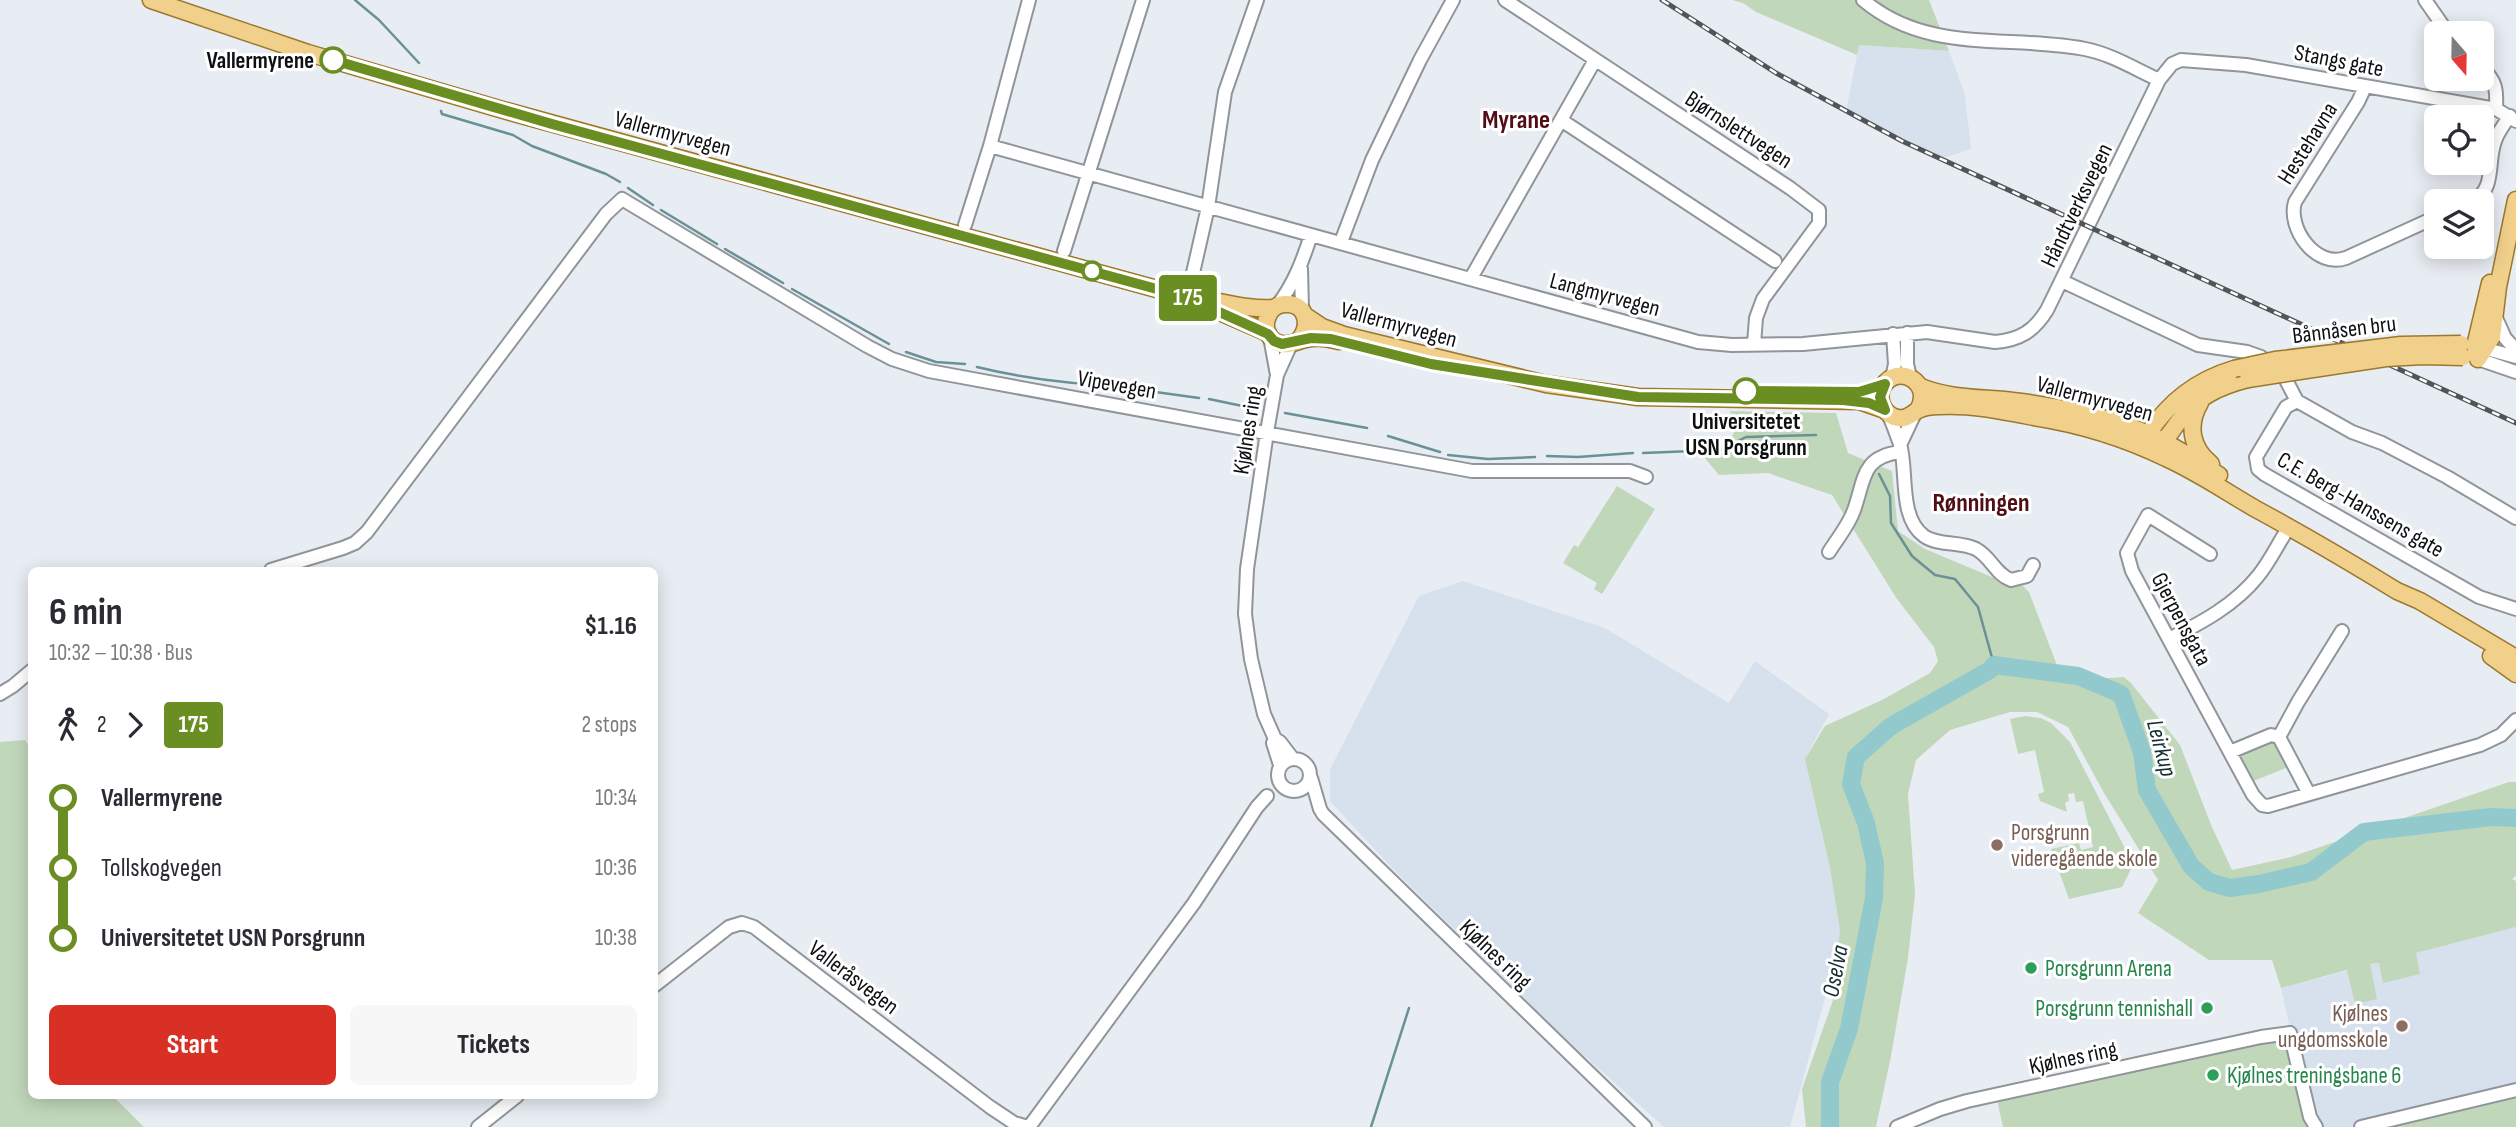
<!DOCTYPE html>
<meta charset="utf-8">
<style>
:root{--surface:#fff;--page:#f7f7f7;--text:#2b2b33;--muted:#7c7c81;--accent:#d93025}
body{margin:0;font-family:"Sofia Sans Condensed",sans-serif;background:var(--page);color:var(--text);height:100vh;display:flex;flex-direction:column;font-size:26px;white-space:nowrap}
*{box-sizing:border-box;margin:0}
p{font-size:23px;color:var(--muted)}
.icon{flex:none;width:38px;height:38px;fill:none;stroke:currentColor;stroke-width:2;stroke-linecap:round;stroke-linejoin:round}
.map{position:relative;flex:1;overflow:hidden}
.drawer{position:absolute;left:28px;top:567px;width:630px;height:532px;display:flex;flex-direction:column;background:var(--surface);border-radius:10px;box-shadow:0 4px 18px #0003}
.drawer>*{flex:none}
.badge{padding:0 14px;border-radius:5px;font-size:24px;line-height:46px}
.needle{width:46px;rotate:160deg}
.controls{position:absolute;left:2424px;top:21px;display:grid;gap:14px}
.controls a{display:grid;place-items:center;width:70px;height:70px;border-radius:10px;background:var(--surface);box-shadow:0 4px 18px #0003;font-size:35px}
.map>.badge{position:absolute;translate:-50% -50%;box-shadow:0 0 0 4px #fff}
.legs{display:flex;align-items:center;gap:10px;height:77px;padding:0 21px;font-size:23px}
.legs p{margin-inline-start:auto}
.headline{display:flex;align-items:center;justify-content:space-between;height:119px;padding:0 21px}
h1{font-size:38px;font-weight:700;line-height:52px}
.primary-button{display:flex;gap:14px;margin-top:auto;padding:14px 21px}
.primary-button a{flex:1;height:80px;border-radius:10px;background:var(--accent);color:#fff;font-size:28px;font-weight:700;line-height:80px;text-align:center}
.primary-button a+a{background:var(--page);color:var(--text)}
ul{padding:0 21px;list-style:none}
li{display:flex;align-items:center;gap:24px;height:70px;font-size:26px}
li i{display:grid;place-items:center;width:10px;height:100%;margin:0 9px;background:currentColor}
li i::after{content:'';width:18px;height:18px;margin:-9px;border:5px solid;border-radius:50%;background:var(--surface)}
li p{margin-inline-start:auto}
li:first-child i{background:linear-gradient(#0000 50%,currentColor 0)}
li:last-child i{background:linear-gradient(currentColor 50%,#0000 0)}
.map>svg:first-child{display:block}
</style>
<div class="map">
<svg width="2516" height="1127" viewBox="0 0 2516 1127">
<rect width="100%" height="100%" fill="#e8edf3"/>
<path fill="#d6e1ed" d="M1859 45 1949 51 1965 94 1971 149 1944 158 1850 117 1847 106Z
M1463 581 1605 628 1729 703 1755 661 1829 714 1807 755 1846 921 1790 1127H1664L1568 1041 1394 870 1330 801V769L1419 596Z
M2516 927V1090L2361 1127H2321L2310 1117 2281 988Z"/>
<path fill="#c1d7ba" d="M1732 0H1929L1949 51 1859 45 1857 55 1756 12 1743 3Z
M1730 411 1836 413 1848 453 1892 471 1898 531 1925 549 1999 580H2017L2029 592 2063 681 2124 677 2131 683 2180 745 2212 827 2232 870 2291 857 2509 782H2516V876L2512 879 2516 881V927L2416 953 2420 974 2383 983 2379 963 2370 964 2377 999 2355 1004 2347 970 2281 988 2272 960H2209L2138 913 2158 880 2104 793 2068 727 2037 712H2010L1950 730 1916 760 1908 794 1915 894 1908 958 1891 1056 1876 1127H1806L1802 1089 1833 1000 1840 930 1830 867 1805 759 1825 726 1884 699 1930 673 1938 661 1934 647 1897 599 1832 495 1768 473 1719 475 1704 457 1701 448 1730 441 1735 430Z
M1617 486 1655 509 1602 594 1594 589 1597 583 1563 563 1574 545 1578 547Z
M2025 716 2041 718 2051 723 2070 742 2129 856 2131 869 2122 887 2069 899 2051 849 2079 843 2081 850 2093 847 2083 801 2076 802 2074 793 2068 794 2069 801 2065 803 2067 812 2040 801 2038 794 2044 792 2035 750 2018 754 2010 719Z
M25 740 32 750V1096H113L144 1127H0V742Z
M2270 741 2278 744 2291 766 2251 782 2238 757 2239 753Z
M2290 1033 2310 1117 2321 1127H2003L1996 1095Z
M2516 1090V1127H2361Z"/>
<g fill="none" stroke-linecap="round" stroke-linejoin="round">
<path stroke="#6a9195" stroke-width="2.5" d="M355 0 379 20 419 63
M441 111 442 114 513 135 532 146 606 174 620 182
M628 188 653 205
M661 210 717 244
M725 249 783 283
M792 289 889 344
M906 352 936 362 965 364
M977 367C1030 380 1076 385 1129 386
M1141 390 1199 398
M1209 399 1252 408
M1285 413 1367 428
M1388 436 1440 452
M1701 451H1718L1746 437 1816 435
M1643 453 1693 451
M1448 455 1488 459 1535 457
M1547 456 1578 457 1633 453
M1879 474 1890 496 1891 523 1912 556 1935 575 1955 579 1978 607 1994 665
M1371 1127 1409 1008"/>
<path stroke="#92c9cd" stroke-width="18" d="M1830 1127V1082L1849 1029 1874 898 1875 863 1866 823 1851 784 1856 757 1891 726 1990 670 1994 665 2078 676 2121 694 2142 752 2147 790 2191 866 2209 882 2230 888 2259 884 2311 872 2364 832 2491 817 2516 818"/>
<defs>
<path id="minor" d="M1505 0 1790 188 1819 210V223L1763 299 1756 318 1754 344
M1863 0C1928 55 2008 34 2085 49 2111 54 2135 69 2159 80
M2425 0 2448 33
M2482 68C2496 80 2497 90 2496 109
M2365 87 2358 102 2295 202C2287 228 2316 269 2346 258L2436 217
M1561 120 1775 261
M990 146 1311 235
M2473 201C2496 189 2487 162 2495 141 2498 132 2504 124 2510 116
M965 225 990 146 1029 0
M1341 242 1372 160 1420 60 1453 0
M1064 251 1143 0
M1301 269 1302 311
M1471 278 1595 60
M2062 281 2198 345 2247 352 2261 357 2277 368 2286 380 2297 401
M1190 286 1208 207 1225 92 1257 0
M1277 306C1294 284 1303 260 1311 235L1698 342 1732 345 1803 344 1927 332 1995 342C2020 340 2034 331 2047 310L2159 80 2172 64 2181 60 2246 65 2496 109 2516 121
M2496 318 2505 338 2516 350
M1907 333V364L1910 377
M1270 337 1277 375
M2479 347 2516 357
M2478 359 2516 372
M1892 378 1895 364 1893 334
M1888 414C1893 423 1896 434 1900 444 1908 470 1898 517 1924 536 1938 546 1960 541 1976 549 1991 557 1995 574 2011 580L2027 576 2033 565
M1900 445 1915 413
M2516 518 2447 477 2382 443 2352 432 2297 401 2286 407 2256 457 2258 469 2264 474 2479 597 2516 609
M1829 552C1837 539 1849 525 1854 510 1865 480 1861 457 1900 452
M2210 554 2148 515 2127 553 2132 571 2253 795 2262 805 2268 806 2480 745 2501 735 2516 720
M271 570 343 548 355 543 367 532 606 214 622 199 867 346 892 359 929 371 1472 471H1630L1646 477
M2169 639C2201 623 2235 605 2258 576 2268 564 2276 548 2284 535
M0 694 13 686 32 670
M1275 739 1280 742 1293 759
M2230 752 2271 735 2279 737
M1278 775a16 16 0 1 1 32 0a16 16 0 1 1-32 0Z
M1280 765 1273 743 1275 739 1264 714 1251 659 1245 614 1247 569 1267 432 1277 375 1291 344
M1311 778 1320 809 1323 814 1645 1127
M2309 794 2279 737 2298 702 2342 631
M654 986 729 927 742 923 754 927 990 1107 1014 1123 1028 1127
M478 1127 517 1096
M1029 1127 1194 903 1257 807 1267 796
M1897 1127 1940 1109 1967 1101 2261 1037 2290 1033 2310 1117 2316 1127
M2361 1127 2516 1090"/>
<path id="major" d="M151 0 308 53 503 110 1186 297C1216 299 1243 310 1273 308
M1213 309 1268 333
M1304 315 1322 327 1344 335 1546 384 1638 397 1859 401 1885 410
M1299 340C1311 326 1307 304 1287 304 1266 303 1258 332 1276 342 1288 349 1300 338 1313 338 1322 337 1331 339 1339 341
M2478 359 2492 337 2498 287 2516 200
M2478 359 2475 346 2490 283
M1921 387C1953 400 1987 397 2021 402 2064 408 2111 417 2150 435 2175 446 2197 461 2219 475
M2200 403C2187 425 2191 448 2211 464
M1918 410C1934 383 1898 362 1883 386 1877 397 1882 412 1894 417 1905 421 1910 415 1918 410 1924 407 1933 406 1939 406 1970 404 2003 411 2034 417 2079 424 2125 438 2166 458 2197 472 2225 491 2254 508 2302 534 2350 562 2397 591L2420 601 2516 658
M2149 443 2148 434C2169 401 2197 380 2234 369
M2157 445C2168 439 2172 430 2179 421 2196 397 2220 386 2248 379
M2491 656 2516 674"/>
</defs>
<use href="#minor" stroke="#90959a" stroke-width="16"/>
<use href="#major" stroke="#9b782e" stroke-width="19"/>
<use href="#minor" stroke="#fff" stroke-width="12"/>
<use href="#major" stroke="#f1d08b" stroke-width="16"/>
<defs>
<path id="rail" d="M1662 0 1776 73 1902 141 2516 423"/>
</defs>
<use href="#rail" stroke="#525558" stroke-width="5"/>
<use href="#rail" stroke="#fff" stroke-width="2.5" stroke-dasharray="8" stroke-linecap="butt"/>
<defs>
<path id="major-bridge" d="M2234 369 2275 360 2401 345 2461 344
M2248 379 2386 358 2423 356 2463 357"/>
</defs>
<use href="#major-bridge" stroke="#9b782e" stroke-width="19" stroke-linecap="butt"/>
<use href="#major-bridge" stroke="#f1d08b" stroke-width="16"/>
</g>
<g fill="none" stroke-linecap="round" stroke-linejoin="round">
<defs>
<path id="line-1" d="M333 60 552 124 1186 297 1268 334 1274 341 1282 344 1311 338 1331 339 1431 364 1638 397 1843 400 1869 403 1885 410 1880 397 1885 384 1859 392 1746 391"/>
</defs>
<use href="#line-1" stroke="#fff" stroke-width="16"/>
<use href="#line-1" stroke="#6b8e23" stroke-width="10"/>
</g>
<g fill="#fff" stroke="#6b8e23" stroke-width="3.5">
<circle cx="333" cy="60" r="12"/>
<circle cx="1092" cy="271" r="9"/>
<circle cx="1746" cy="391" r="12"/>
</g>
<g fill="#8d6e63" stroke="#fff" stroke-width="2.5">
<circle cx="1997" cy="845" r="7"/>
<circle cx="2402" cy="1026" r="7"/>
</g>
<g fill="#2e9e5b" stroke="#fff" stroke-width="2.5">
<circle cx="2031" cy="968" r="7"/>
<circle cx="2207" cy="1008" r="7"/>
<circle cx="2213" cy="1075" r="7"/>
</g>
<g text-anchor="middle" stroke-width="6" stroke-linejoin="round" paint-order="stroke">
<g font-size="23" font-weight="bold" fill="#0d0f11" stroke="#fff" text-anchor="end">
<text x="314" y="68">Vallermyrene</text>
<text x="1746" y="429" text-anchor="middle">Universitetet<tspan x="1746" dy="26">USN Porsgrunn</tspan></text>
</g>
<g font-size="23" fill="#0d0f11" stroke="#fff">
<text transform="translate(2339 60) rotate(11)" y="8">Stangs gate</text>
<text transform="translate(1739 129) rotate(33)" y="8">Bjørnslettvegen</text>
<text transform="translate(673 133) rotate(15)" y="8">Vallermyrvegen</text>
<text transform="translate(2307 143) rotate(-58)" y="8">Hestehavna</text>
<text transform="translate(2076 205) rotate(-64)" y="8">Håndtverksvegen</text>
<text transform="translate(1605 294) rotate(15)" y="8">Langmyrvegen</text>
<text transform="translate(1399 324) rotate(15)" y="8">Vallermyrvegen</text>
<text transform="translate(2344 329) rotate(-7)" y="8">Bånnåsen bru</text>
<text transform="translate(1117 384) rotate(10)" y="8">Vipevegen</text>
<text transform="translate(2095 398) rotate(15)" y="8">Vallermyrvegen</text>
<text transform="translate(1247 430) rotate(-81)" y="8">Kjølnes ring</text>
<text transform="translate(2361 504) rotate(30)" y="8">C.E. Berg-Hanssens gate</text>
<text transform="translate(2182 619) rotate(62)" y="8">Gjerpensgata</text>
<text transform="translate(1496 954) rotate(44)" y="8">Kjølnes ring</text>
<text transform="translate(854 977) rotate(37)" y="8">Valleråsvegen</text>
<text transform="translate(2073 1057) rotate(-12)" y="8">Kjølnes ring</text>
</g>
<g font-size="23" fill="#785e54" stroke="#fff" text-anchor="start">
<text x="2011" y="840">Porsgrunn<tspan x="2011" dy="26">videregående skole</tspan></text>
<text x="2388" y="1021" text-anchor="end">Kjølnes<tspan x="2388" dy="26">ungdomsskole</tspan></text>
</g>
<g font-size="23" fill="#27864d" stroke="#fff" text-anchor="start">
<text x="2045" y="976">Porsgrunn Arena</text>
<text x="2193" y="1016" text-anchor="end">Porsgrunn tennishall</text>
<text x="2227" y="1083">Kjølnes treningsbane 6</text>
</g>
<g font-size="24" font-style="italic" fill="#122f31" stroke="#fff">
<text transform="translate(2162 748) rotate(75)" y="8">Leirkup</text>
<text transform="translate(1835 971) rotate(-79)" y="8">Oselva</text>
</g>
<g font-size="26" font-weight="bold" fill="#520d15" stroke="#fff">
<text x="1516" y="128">Myrane</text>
<text x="1981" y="511">Rønningen</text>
</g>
</g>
</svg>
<div class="controls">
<a><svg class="needle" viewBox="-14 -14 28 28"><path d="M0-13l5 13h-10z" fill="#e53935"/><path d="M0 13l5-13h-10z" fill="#7c7c81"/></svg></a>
<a><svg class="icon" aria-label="locate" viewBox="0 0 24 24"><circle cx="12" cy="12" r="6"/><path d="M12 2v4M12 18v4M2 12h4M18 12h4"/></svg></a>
<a><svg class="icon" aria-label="layers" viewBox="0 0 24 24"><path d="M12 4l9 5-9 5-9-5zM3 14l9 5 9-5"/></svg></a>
</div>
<b class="badge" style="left:1188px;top:298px;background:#6b8e23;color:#fff">175</b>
<section class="drawer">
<div class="headline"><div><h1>6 min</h1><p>10:32 – 10:38 · Bus</p></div><b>$1.16</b></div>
<div class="legs"><svg class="icon" aria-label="walk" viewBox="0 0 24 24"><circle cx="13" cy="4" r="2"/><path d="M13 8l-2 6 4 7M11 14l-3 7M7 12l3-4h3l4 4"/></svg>2<svg class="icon" aria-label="forward" viewBox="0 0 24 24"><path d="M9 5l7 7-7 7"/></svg><b class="badge" style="background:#6b8e23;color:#fff">175</b><p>2 stops</p></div>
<ul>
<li><i style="color:#6b8e23"></i><b>Vallermyrene</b><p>10:34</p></li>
<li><i style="color:#6b8e23"></i><span>Tollskogvegen</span><p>10:36</p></li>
<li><i style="color:#6b8e23"></i><b>Universitetet USN Porsgrunn</b><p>10:38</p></li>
</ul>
<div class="primary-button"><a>Start</a><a>Tickets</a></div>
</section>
</div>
